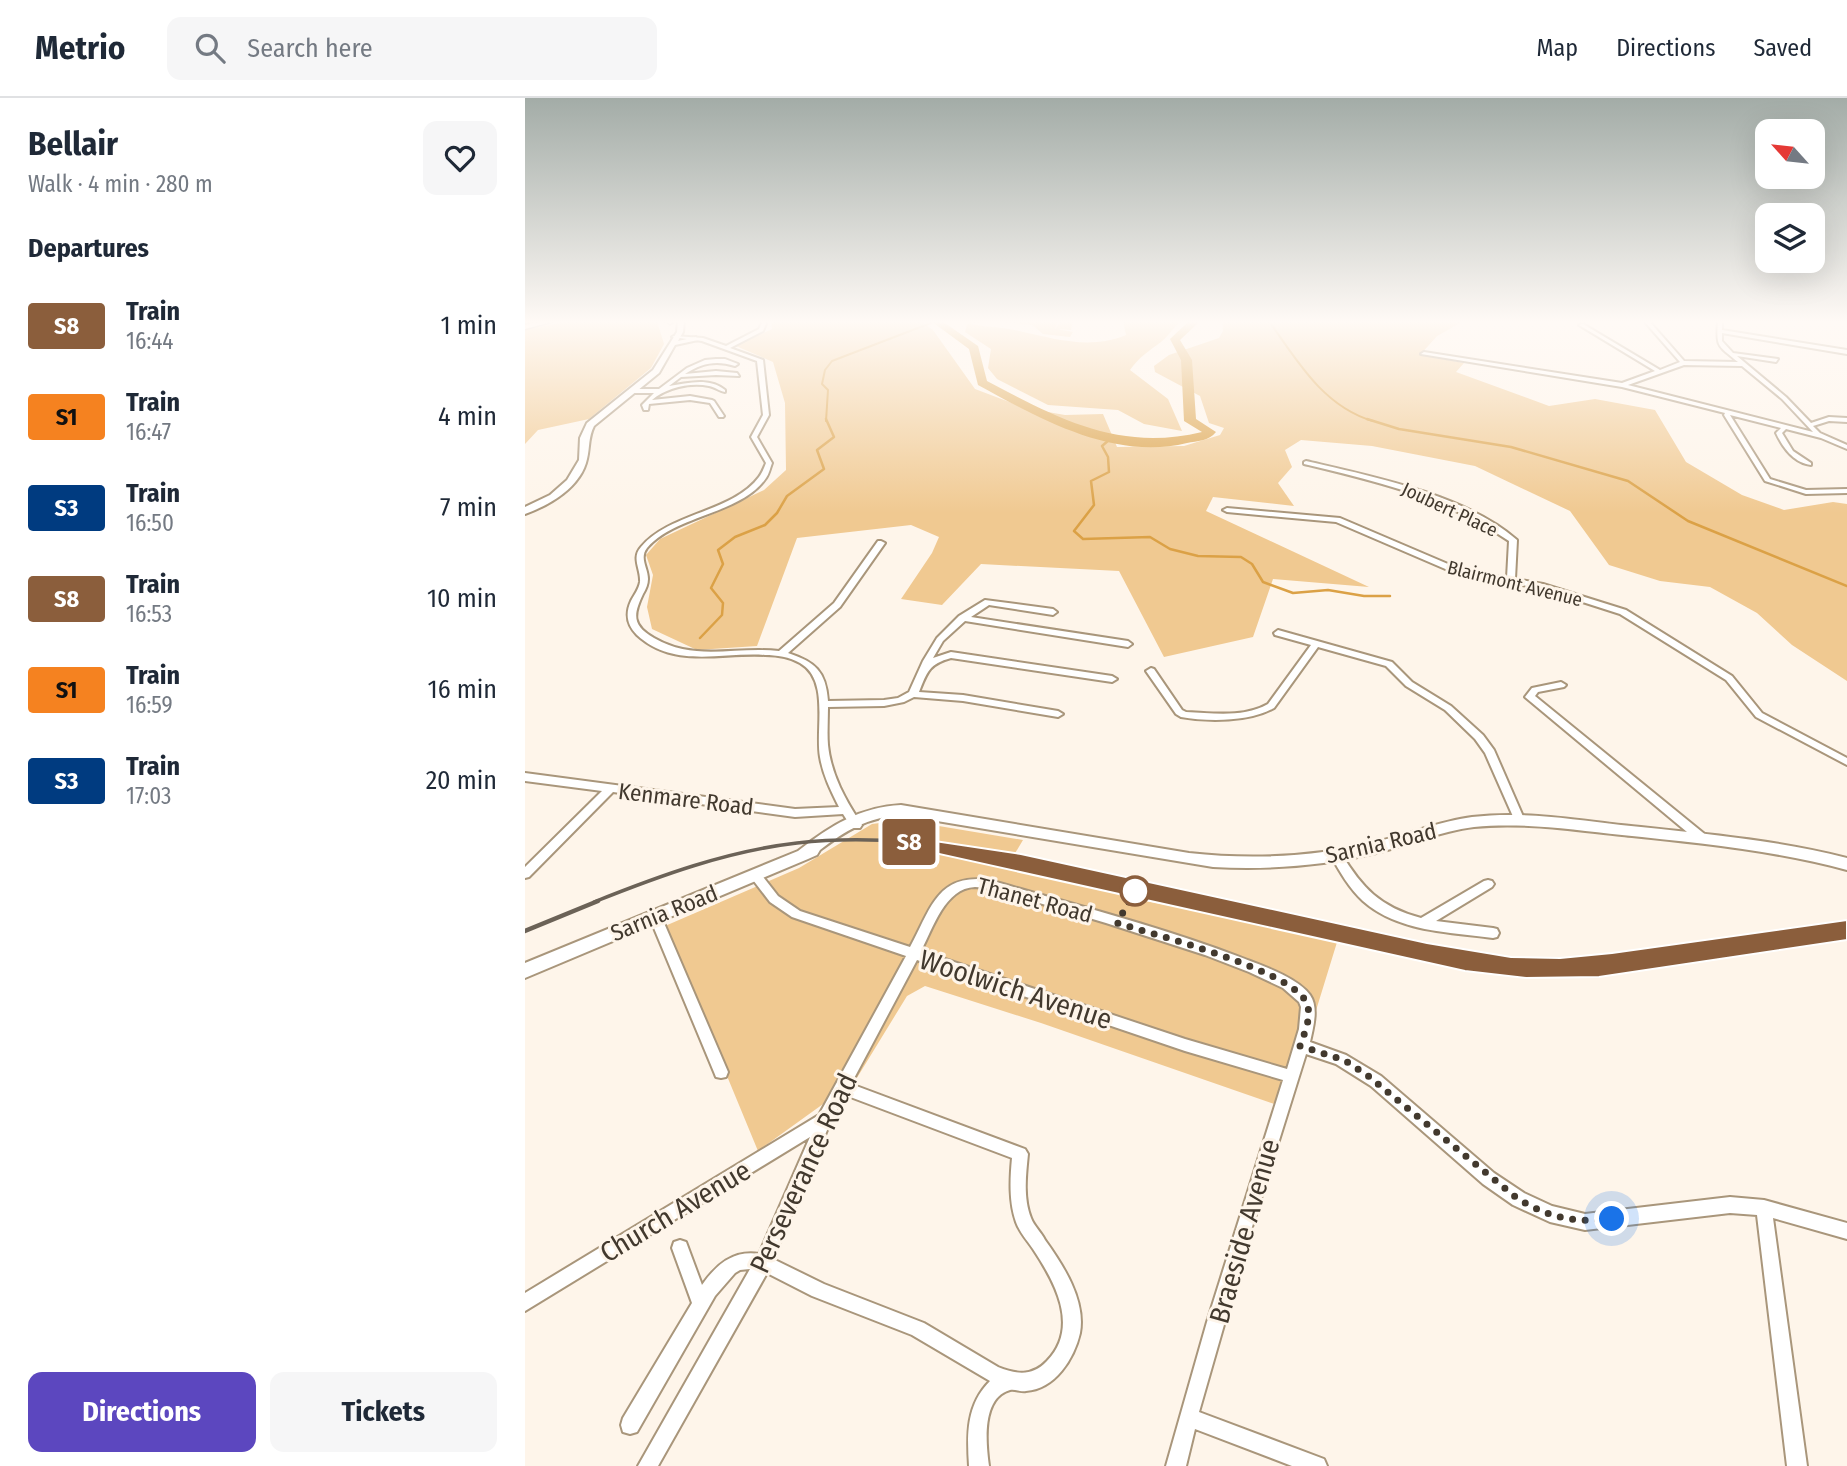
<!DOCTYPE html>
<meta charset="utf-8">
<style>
:root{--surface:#fff;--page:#f6f6f7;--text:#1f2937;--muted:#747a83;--line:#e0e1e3;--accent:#5c47bf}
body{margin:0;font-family:"Fira Sans Condensed",sans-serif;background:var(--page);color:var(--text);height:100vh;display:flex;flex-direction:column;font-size:26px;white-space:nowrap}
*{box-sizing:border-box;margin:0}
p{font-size:23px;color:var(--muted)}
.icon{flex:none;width:38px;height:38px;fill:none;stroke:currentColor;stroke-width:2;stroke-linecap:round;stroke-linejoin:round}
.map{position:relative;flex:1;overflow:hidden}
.details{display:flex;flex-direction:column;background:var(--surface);width:525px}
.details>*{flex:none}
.badge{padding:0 14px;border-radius:5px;font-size:24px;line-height:46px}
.needle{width:46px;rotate:297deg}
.controls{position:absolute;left:1230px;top:21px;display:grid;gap:14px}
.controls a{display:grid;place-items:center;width:70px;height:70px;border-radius:14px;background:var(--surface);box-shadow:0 7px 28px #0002;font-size:35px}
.you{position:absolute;width:35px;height:35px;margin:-18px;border:5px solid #fff;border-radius:50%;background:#1a73e8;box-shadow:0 0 0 10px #1a73e833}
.map>.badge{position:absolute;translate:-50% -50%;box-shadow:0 0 0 4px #fff}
h2{padding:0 28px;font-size:26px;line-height:63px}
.round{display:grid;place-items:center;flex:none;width:74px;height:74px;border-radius:14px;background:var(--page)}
.overview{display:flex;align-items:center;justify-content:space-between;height:119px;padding:0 28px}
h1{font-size:33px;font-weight:700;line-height:52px}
.primary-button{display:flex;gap:14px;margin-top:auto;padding:14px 28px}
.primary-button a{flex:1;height:80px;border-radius:14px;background:var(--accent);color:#fff;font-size:28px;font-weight:700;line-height:80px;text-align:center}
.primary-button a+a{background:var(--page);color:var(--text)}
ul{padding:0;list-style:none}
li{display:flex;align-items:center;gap:21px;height:91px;padding:0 28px}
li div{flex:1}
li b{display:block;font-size:26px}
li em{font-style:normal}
li .badge{min-width:77px;font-weight:700;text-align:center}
header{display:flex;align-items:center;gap:42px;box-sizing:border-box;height:98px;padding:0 35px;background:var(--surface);border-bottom:2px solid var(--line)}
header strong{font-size:33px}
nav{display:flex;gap:38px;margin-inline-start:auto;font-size:24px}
.search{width:490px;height:63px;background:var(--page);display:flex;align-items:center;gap:18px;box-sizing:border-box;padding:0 24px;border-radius:14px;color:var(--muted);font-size:26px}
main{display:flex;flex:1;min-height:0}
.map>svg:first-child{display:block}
</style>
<header>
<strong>Metrio</strong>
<div class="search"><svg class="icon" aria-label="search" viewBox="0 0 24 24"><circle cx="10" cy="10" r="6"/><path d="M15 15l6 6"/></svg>Search here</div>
<nav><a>Map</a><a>Directions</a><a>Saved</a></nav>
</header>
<main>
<section class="details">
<div class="overview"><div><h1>Bellair</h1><p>Walk · 4 min · 280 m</p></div><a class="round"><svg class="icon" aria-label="heart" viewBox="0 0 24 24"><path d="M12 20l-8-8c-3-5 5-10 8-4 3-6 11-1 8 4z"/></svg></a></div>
<h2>Departures</h2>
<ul>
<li><span class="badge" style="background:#8b5e3c;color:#fff">S8</span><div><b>Train</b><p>16:44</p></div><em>1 min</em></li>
<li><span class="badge" style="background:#f58220;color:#111">S1</span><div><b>Train</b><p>16:47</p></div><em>4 min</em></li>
<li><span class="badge" style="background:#003b80;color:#fff">S3</span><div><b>Train</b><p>16:50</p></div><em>7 min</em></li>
<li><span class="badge" style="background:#8b5e3c;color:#fff">S8</span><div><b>Train</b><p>16:53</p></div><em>10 min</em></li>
<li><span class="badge" style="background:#f58220;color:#111">S1</span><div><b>Train</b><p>16:59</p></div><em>16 min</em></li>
<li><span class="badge" style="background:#003b80;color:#fff">S3</span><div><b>Train</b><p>17:03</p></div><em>20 min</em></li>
</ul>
<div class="primary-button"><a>Directions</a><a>Tickets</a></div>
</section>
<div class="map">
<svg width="1322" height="1368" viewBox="0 0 1322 1368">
<rect width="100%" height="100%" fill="#fef5ea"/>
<path fill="#f0c991" d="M43 223H132L139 246 126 270 64 321 13 332 0 346V232Z
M246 223H396L408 232 450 291 500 310 540 317 578 316 592 349 659 348 695 337 699 330 684 325 675 298 630 274 629 268 644 257 694 240 698 233 697 223H939L912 238 895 257 939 265 931 274 1024 308 1070 301 1130 312 1161 364 1217 397 1259 412 1308 404 1322 406V583L1267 547 1232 515 1185 489 1135 483 1084 467 1045 413 950 368 847 348 776 342 760 352 767 369 753 385 769 408 688 399 681 413 844 489 748 481 728 539 639 559 594 473 456 466 417 507 376 501 407 455 414 439 386 427 272 440 232 548 172 552 127 531 122 509 128 477 121 457 135 441 239 392 261 372 260 305 248 264 211 248 247 231Z
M448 223H462L445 226C461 229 478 229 494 233 531 241 565 252 601 237L598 223H657C648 229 644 238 636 244 624 253 614 259 605 272L643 301 657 333 619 326 593 312 523 307 472 281 463 270 466 251 440 234 442 226Z
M467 223H533L530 231 536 223H548L546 232 532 231 548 234 545 239 518 236 507 227Z
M378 722 498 742 483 767 616 802 813 841 761 1010 516 925 400 888 382 898 330 983 233 1053 140 828 274 770 347 726Z"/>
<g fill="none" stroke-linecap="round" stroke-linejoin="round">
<path stroke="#dba146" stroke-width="2" d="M744 223C772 263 799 309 848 323
M301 323 303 292 297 286 300 272 307 263 411 223"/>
<path stroke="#dba146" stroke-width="2.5" d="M842 321 874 331 986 349 1103 383 1163 423 1322 488
M584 342 577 348 583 359 584 374 566 383 569 407 549 433 558 441 625 439 645 451 673 458 716 459 727 466 738 484 768 495 803 492 839 498H865
M175 540 197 517 198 505 186 490 198 466 193 452 210 439 240 427 252 415 262 398 299 371 292 352 309 339 301 321"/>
<path fill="#dba146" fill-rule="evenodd" d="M406 223H417L453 248 462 283C533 321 595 354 677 334L659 323 656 262 645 241 664 223H675L655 242 667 262 671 321 691 334C684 343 672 343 662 345 589 363 515 321 453 287L444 251Z"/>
<defs>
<path id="minor" d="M238 223H242L238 233 205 250 238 262 244 317 232 339 247 365C245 370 244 376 241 380 217 416 150 417 122 450 114 460 123 470 123 481 123 486 121 491 118 496 108 517 107 527 129 540 170 564 210 548 254 553L309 505 353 443H356L360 445 315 509 263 555C290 564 301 573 303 603L359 602 373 600 384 594 398 563 412 540 434 518 460 502 528 511 532 514 528 517 464 507 446 519 603 543 607 546 603 549 440 523 418 543 408 560 426 554 587 578 592 581 587 584 426 560C404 566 402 574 394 594L438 597 533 613 538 616 533 619 438 603 389 599 379 604 359 608 303 609C303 622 302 635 303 647 306 677 321 703 337 727L335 730H327L318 716 270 719 88 694 4 779 0 780V769L77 693 0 683V675L270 711 314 709C306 693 298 677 295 659 290 631 305 582 275 565 265 559 251 557 240 557 196 554 149 571 112 537 102 527 100 516 106 503 109 497 114 491 115 484 116 471 106 460 116 449 144 415 208 414 234 379 237 375 239 370 241 365L226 339 238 317 232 263 177 243 147 239 149 238 178 240 201 248 234 231Z
M1119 223H1124L1159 263 1213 264C1193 247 1191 250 1193 223H1197V232L1322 252V256L1197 235V243L1208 255 1253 261 1251 264 1212 258 1261 299 1286 325 1304 319 1322 320V324L1304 323 1288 328 1295 335 1322 347V351L1296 340 1261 331 1257 335 1268 353 1286 365V367C1269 365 1258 350 1251 335L1256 330 1205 317 1245 381 1281 392 1322 391V395L1281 396 1240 383 1199 317 1200 315 1097 289 896 256 899 254 1097 285 1130 273 1054 227 1058 226 1135 272 1155 264ZM1159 267 1217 268 1257 301 1288 334 1103 287Z
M191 261H200L213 266 210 268C191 262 177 265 160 276L191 273 212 275 214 278 191 277 156 279 144 288C163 285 184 279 200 292V294C194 293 190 289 184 288 165 284 141 290 127 302L165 298 187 302 189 303 199 318 198 319H194L185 305 165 302 124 306 123 312H119L117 307 129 295H106L103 293 106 291H134L162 270 180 262Z
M781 363C846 378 941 397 992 442L990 481 1018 486 1101 512 1207 578 1237 615 1322 660V667L1231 619 1201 582 1095 516 1014 490 932 476 811 424 702 414 698 412 702 410 815 420 937 472 982 480 984 443C919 399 854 384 779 366V364Z
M753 532 867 564 887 584 926 608 958 637 969 652 1000 723 999 726H991L990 723 960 655 950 641 920 612 881 588 861 568 793 549 749 610C725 624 683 624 656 619L651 616 621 573 626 570 629 571 657 612 661 614C688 615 718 620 743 606L786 547 750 537 749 535Z
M1036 584 1041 587 1039 589 1013 594 1010 598 1182 738 1184 741 1182 744H1174L1000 599 1007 590Z
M812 754 816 755C837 790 855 809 896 820L959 783 963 782 967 783 969 786 967 789 911 823 968 830 972 831 974 835 972 839 968 840C924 834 873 834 838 803 824 790 815 774 806 758L808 755Z
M231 774 235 775 253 798 275 813 385 849C406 811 412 775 464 782 548 806 633 828 715 859 735 867 772 879 785 897 794 910 788 930 785 944L821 957 856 978 969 1075 999 1095 1027 1108 1060 1116 1205 1099 1239 1102 1322 1125V1141L1248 1120 1282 1368H1262L1232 1117 1205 1115 1060 1132 1025 1124 988 1107 958 1086 846 988 811 966 781 956 727 1129 674 1314 799 1361 802 1368H767L670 1331 661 1368H641L682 1224 758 982 660 953 392 862 326 986 500 1051 503 1056C501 1076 498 1100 506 1120 509 1128 516 1134 520 1142 538 1167 561 1202 555 1235 549 1261 530 1291 501 1293 496 1294 490 1291 485 1292 456 1300 461 1346 464 1368H444C442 1337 441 1307 465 1283L387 1237 287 1198 242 1175 133 1368H113L225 1171 215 1172 210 1175 190 1198 112 1334 105 1336 98 1334 96 1327 98 1320 167 1205 147 1150 149 1144 155 1142 161 1144 177 1187C191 1167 208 1152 234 1156L285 1039 0 1213V1195L294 1017 381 858 267 819 245 804 225 778 227 775ZM450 789 464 790 581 825 680 857 724 874 758 890 774 904 776 909 774 931 762 971 660 941 396 853C408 830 420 790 450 789ZM320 997 487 1060C485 1082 484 1104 491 1124 495 1135 502 1142 508 1151 530 1184 555 1229 522 1263 507 1279 491 1276 473 1269L399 1225 299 1186 248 1161 305 1025Z
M130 813 134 815 136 818 203 974 201 979 196 980 191 979 189 974 124 818 126 815Z"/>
<path id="major" d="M153 223H159L158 234 153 243 171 239 173 242 150 247 134 275 69 328C63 340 65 349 62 361 56 389 25 407 0 416V409L25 397 42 382 54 362 55 340 62 325 128 272 152 234Z
M376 707 664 755C728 762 792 759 854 743 885 736 915 723 947 719 996 713 1047 721 1096 727 1172 735 1247 741 1322 760V772C1248 752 1173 745 1097 737 1048 732 998 724 949 729 915 733 884 747 851 755 798 768 743 772 688 769L376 717C343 719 320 733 295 752L292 757 283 761 0 880V865L273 753C305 728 335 709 376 707Z"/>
<path id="highway" d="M17 223H30L0 231V227Z
M140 223H148L149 224 145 226Z"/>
</defs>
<use href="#minor" stroke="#a9967b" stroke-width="4"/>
<use href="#major" stroke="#a9967b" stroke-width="4"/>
<use href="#highway" stroke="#a9967b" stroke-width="3"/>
<use href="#minor" fill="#fff" fill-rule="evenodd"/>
<use href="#major" fill="#fff" fill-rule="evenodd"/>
<use href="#highway" fill="#fff" fill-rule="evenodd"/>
<path stroke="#6b6257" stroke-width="3.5" d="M69 804C134 778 202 753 272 745 412 729 551 775 686 804"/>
<path stroke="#6b6257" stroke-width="4.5" d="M678 803 922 857 985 866 1070 865 1238 837 1322 828
M0 833 73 803"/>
</g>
<linearGradient id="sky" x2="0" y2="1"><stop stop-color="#a3aca7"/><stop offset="0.54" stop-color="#fffaf6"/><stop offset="1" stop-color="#fffaf6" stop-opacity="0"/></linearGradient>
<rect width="1322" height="415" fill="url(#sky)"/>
<path fill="#8b5e3c" stroke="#fff" stroke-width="2" d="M383 739 496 756 902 845 986 859 1035 860 1087 855 1322 822V842L1074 879 1001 880 940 873 378 748 376 744Z"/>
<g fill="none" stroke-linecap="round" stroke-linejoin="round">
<path stroke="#42392e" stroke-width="7" stroke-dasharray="0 12.6" d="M610 793 592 825C627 836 771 873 782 906 787 919 779 936 775 948L819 962 842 977 993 1101C1025 1120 1051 1125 1087 1121"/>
</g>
<circle fill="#fff" stroke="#8b5e3c" stroke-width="3.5" cx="610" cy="793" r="14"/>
<g text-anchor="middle" stroke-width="6" stroke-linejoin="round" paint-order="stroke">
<g font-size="19" fill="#42392e" stroke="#fef5ea">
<text transform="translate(925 411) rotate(25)" y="7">Joubert Place</text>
<text transform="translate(990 485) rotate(14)" y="7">Blairmont Avenue</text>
</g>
<g font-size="23" fill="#42392e" stroke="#fef5ea">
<text transform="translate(161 701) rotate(7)" y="8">Kenmare Road</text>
<text transform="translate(856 745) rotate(-13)" y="8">Sarnia Road</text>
<text transform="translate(510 802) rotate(15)" y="8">Thanet Road</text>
<text transform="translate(139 815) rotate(-22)" y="8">Sarnia Road</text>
</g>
<g font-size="28" fill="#42392e" stroke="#fef5ea">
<text transform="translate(491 891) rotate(18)" y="10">Woolwich Avenue</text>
<text transform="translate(278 1075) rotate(-65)" y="10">Perseverance Road</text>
<text transform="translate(150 1113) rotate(-31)" y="10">Church Avenue</text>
<text transform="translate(719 1133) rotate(-74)" y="10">Braeside Avenue</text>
</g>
</g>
</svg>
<div class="controls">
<a><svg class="needle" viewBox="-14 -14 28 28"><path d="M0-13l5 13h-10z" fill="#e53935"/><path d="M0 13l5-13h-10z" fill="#747a83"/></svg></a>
<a><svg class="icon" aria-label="layers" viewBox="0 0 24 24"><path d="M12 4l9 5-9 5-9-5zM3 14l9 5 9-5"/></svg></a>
</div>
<div class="you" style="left:1087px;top:1121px"></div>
<b class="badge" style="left:384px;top:744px;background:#8b5e3c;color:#fff">S8</b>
</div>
</main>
